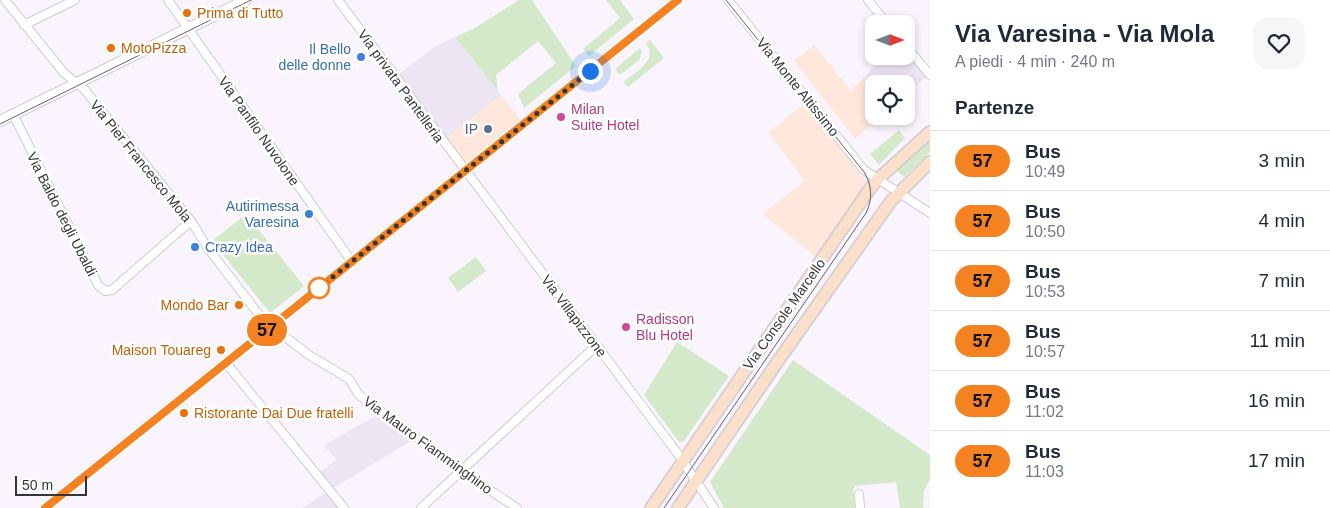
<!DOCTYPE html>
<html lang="it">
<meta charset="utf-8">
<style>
:root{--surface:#fff;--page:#f6f6f7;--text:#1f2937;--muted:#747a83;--line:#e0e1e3}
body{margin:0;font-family:Helvetica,sans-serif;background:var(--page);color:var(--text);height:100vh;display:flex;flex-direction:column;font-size:19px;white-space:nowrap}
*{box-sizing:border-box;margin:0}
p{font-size:16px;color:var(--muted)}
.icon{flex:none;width:28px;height:28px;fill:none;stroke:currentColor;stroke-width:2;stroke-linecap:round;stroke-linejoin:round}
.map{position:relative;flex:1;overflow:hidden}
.drawer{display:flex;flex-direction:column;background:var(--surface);width:400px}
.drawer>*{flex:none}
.badge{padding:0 10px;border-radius:16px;font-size:18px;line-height:32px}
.needle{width:32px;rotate:90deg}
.controls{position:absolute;left:865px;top:15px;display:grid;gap:10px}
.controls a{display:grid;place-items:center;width:50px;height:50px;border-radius:10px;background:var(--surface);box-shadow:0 2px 8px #0003;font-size:25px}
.scale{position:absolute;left:15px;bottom:12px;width:72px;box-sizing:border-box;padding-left:5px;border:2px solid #373538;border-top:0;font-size:14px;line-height:18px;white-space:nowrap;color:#373538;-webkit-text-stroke:4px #fff;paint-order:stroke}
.you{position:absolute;width:25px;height:25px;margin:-12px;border:4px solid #fff;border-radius:50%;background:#1a73e8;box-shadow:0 0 0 8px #1a73e833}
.map>.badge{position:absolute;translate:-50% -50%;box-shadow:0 0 0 2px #fff}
h2{padding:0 25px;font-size:19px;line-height:45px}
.round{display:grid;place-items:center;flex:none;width:52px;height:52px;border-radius:15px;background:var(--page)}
.overview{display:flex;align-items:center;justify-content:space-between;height:85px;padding:0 25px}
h1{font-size:24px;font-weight:700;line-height:38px}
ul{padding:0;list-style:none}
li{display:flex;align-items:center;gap:15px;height:60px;padding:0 25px;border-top:1px solid var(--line)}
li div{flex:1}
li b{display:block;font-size:19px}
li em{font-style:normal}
li .badge{min-width:55px;font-weight:700;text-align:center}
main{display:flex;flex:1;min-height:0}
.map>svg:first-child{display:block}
</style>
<main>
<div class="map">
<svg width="930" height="508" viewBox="0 0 930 508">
<rect width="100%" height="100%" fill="#f9f4fd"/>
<path fill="#ffe7dc" d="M814 45 851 91 865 76 874 87V116H883L855 139 794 61Z
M501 95 523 123 465 171 443 141Z
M808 100 867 183 820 260 762 214 805 181 768 133Z"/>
<path fill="#eee5f4" d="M455 37 501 95 443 141 396 76 433 48Z
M906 48 929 75 906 93V84H874V87L865 76 884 56H906Z
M381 413 416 438 330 490 317 474 336 460 324 445Z
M329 491 343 508H302Z"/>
<path fill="#d3e9c9" d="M519 0H532L576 66 524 108 518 94 556 63 538 41 496 75 498 91 455 37 473 29Z
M606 0H620L634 19 589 56 583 49 620 18Z
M650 40 664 58 628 87 623 82C635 73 659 60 646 43Z
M640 48 642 51 640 59 620 75 615 69Z
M899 130 905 138 879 165 870 154Z
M930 138V152L904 177 896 170Z
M246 214 304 286 270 313 212 241Z
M476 257 486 271 458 292 448 278Z
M677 342 729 376 684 441 679 442 644 395Z
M793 360 930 455V480L924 490 923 508H900L896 482 855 486 853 490 855 508H724L710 482Z"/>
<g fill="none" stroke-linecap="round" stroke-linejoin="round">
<defs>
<path id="minor" d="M5 0 64 73 84 89 191 221 207 247 263 320 309 355 349 379 359 395 461 471 517 508
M168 0 352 262
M338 0 678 454 714 508
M728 0 864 170 930 213
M868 0 887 24
M24 25 75 0
M906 46 930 75
M13 114 98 285 105 291 112 290 191 221
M226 363 344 508
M859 494 860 508
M45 508 678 0
M421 508 596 346"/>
<path id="tertiary" d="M0 121 246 0"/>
<path id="secondary" d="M651 508 869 190 877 180 930 132
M678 508 778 361 891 201 930 162"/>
</defs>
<use href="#minor" stroke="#d0cbd3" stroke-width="10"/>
<use href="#tertiary" stroke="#d0cbd3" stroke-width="12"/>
<use href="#secondary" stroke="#d0cbd3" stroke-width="14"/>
<use href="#minor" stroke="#fff" stroke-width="8"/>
<use href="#tertiary" stroke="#fff" stroke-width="10"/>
<use href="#secondary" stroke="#fadfca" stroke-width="11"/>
<path stroke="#656267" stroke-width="1" d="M0 124 251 0
M664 508 866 213C873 199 872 185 864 172L726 0"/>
</g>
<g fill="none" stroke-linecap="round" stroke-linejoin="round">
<defs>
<path id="line" d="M45 508 678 0"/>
</defs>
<use href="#line" stroke="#fff" stroke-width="11"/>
<use href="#line" stroke="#f58220" stroke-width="8"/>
<path stroke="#373538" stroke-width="5" stroke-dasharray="0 9" d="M319 288 590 71"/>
</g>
<g fill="#e8710a" stroke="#fff" stroke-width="2">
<circle cx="187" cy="13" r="5"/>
<circle cx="111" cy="48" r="5"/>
<circle cx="239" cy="305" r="5"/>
<circle cx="221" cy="350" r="5"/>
<circle cx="184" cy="413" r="5"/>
</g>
<g fill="#3f7fe0" stroke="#fff" stroke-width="2">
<circle cx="361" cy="57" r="5"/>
<circle cx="309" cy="214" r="5"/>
<circle cx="195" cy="247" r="5"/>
</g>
<g fill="#d1479c" stroke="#fff" stroke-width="2">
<circle cx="561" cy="117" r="5"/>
<circle cx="626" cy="327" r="5"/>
</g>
<circle fill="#5c6f8a" stroke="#fff" stroke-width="2" cx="488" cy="129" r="5"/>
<circle fill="#fff" stroke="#f58220" stroke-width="2.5" cx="319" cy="288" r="10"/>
<g text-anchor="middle" stroke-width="5" stroke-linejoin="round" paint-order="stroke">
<g font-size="14" fill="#c56008" stroke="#fff" text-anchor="start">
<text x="197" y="18">Prima di Tutto</text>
<text x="121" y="53">MotoPizza</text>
<text x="229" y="310" text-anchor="end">Mondo Bar</text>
<text x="211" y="355" text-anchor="end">Maison Touareg</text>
<text x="194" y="418">Ristorante Dai Due fratelli</text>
</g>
<g font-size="14" fill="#366cbe" stroke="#fff" text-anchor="end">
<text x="351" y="54">Il Bello<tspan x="351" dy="16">delle donne</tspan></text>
<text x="299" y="211">Autirimessa<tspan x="299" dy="16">Varesina</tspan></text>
<text x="205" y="252" text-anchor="start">Crazy Idea</text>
</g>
<g font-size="14" fill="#373538" stroke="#fff">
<text transform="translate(401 86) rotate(54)" y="5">Via privata Pantelleria</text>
<text transform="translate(798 87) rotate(51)" y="5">Via Monte Altissimo</text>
<text transform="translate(259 131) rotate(55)" y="5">Via Panfilo Nuvolone</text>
<text transform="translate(141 161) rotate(51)" y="5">Via Pier Francesco Mola</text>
<text transform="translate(62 214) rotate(63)" y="5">Via Baldo degli Ubaldi</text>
<text transform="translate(784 314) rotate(-55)" y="5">Via Console Marcello</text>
<text transform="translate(574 316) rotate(53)" y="5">Via Villapizzone</text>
<text transform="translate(428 445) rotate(36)" y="5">Via Mauro Fiamminghino</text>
</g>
<g font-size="14" fill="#b23c85" stroke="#fff" text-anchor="start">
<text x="571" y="114">Milan<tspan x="571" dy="16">Suite Hotel</tspan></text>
<text x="636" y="324">Radisson<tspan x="636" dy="16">Blu Hotel</tspan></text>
</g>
<g font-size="14" fill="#4e5e75" stroke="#fff" text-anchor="end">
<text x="478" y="134">IP</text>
</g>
</g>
</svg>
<div class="controls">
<a><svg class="needle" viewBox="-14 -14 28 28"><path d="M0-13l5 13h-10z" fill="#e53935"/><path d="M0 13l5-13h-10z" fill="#747a83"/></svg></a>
<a><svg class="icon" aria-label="locate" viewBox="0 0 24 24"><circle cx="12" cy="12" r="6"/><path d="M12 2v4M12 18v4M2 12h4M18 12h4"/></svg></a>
</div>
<div class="scale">50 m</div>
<div class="you" style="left:590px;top:71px"></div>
<b class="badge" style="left:267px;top:330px;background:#f58220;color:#111">57</b>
</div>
<section class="drawer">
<div class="overview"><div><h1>Via Varesina - Via Mola</h1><p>A piedi · 4 min · 240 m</p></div><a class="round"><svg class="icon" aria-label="heart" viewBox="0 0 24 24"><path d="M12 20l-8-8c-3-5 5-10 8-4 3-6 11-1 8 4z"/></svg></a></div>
<h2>Partenze</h2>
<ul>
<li><span class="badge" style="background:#f58220;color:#111">57</span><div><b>Bus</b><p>10:49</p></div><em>3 min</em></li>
<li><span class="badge" style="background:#f58220;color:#111">57</span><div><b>Bus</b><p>10:50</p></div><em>4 min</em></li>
<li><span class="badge" style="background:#f58220;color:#111">57</span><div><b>Bus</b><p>10:53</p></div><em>7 min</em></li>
<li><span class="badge" style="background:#f58220;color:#111">57</span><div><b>Bus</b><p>10:57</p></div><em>11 min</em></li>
<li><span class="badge" style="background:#f58220;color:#111">57</span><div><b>Bus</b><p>11:02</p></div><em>16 min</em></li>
<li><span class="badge" style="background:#f58220;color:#111">57</span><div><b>Bus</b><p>11:03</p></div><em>17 min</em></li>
</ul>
</section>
</main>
